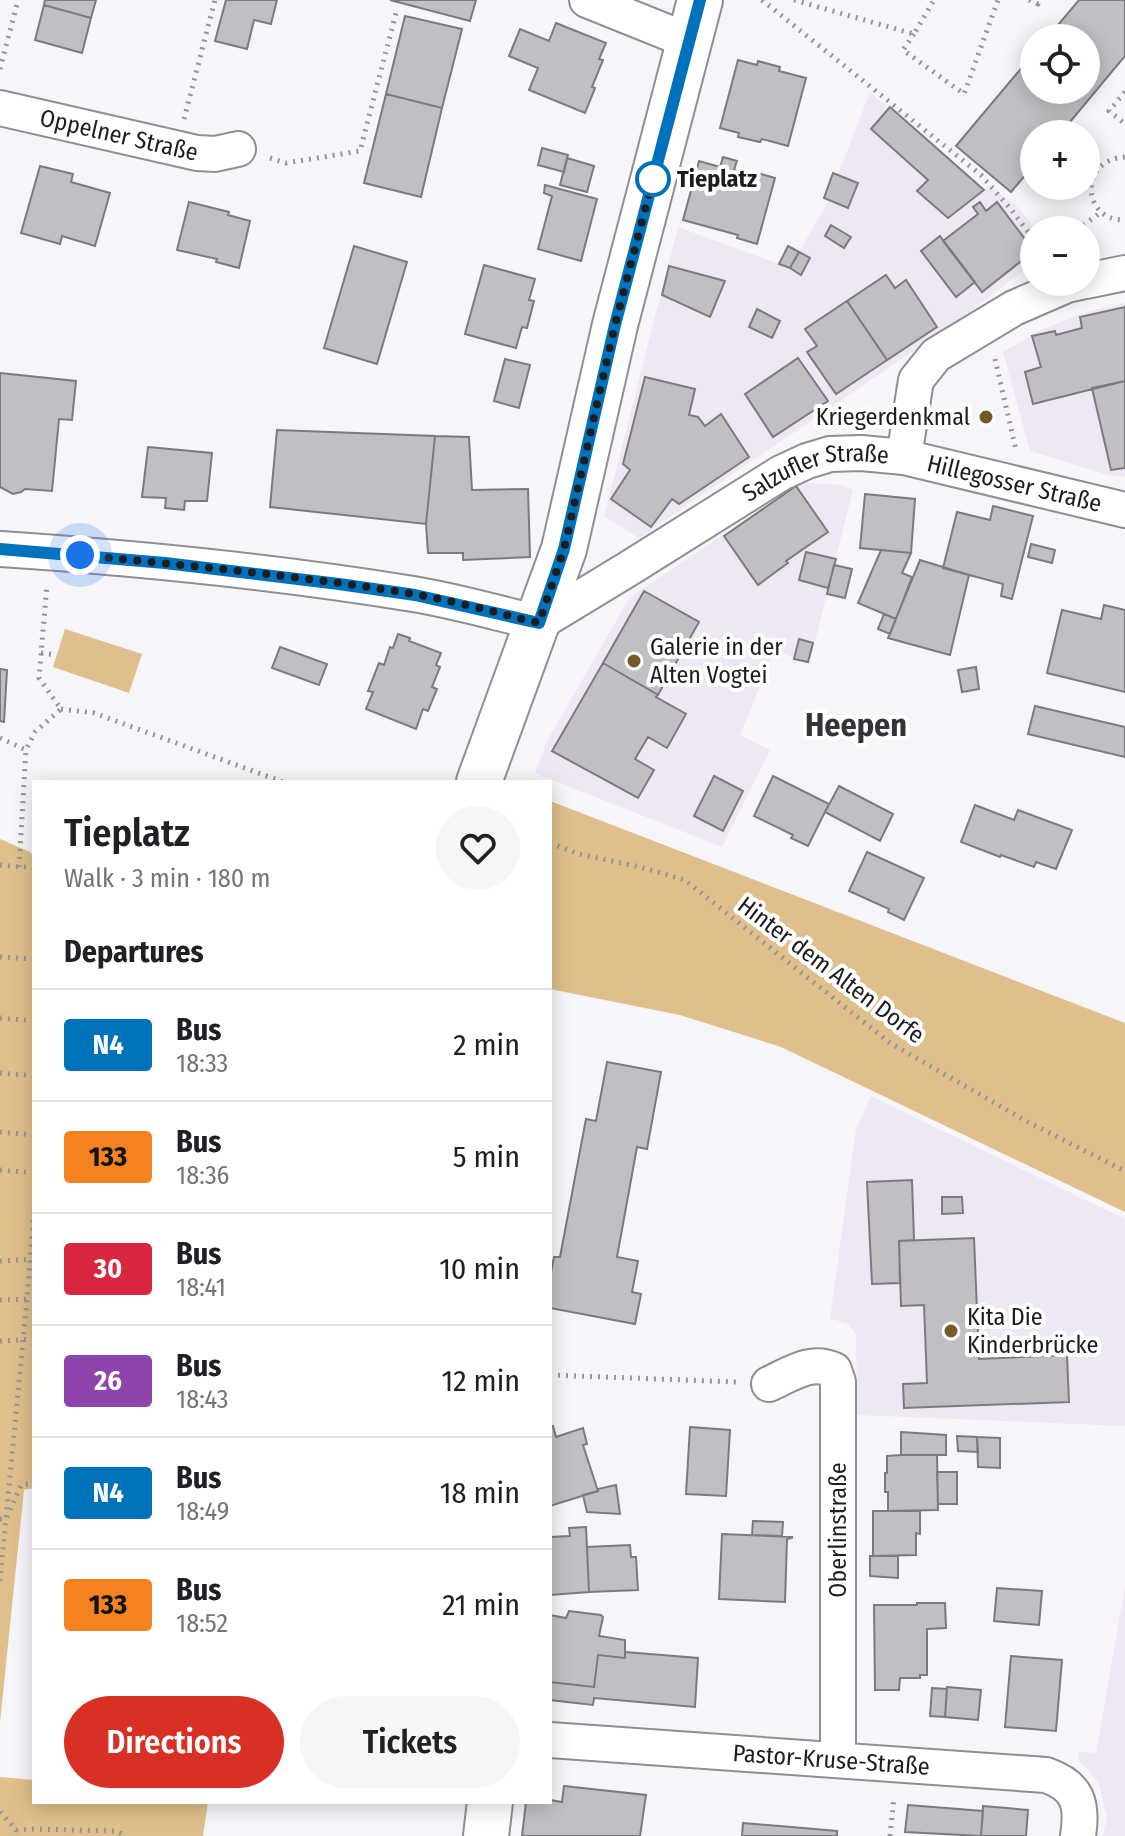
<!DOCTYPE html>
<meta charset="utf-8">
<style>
:root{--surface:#fff;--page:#f6f6f6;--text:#202124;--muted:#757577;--line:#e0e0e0;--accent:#d93025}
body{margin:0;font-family:"Fira Sans Condensed",sans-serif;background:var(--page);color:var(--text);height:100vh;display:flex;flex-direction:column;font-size:30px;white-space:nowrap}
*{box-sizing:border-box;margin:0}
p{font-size:26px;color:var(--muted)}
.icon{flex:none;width:44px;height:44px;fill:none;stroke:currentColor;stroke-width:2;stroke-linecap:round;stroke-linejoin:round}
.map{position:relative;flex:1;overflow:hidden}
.side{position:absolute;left:32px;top:780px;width:520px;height:1024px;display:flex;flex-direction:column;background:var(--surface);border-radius:0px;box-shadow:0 4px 20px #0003}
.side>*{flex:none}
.badge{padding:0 16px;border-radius:6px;font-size:28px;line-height:52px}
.controls{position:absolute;left:1020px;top:24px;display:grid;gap:16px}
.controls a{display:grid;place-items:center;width:80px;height:80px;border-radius:50%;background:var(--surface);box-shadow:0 4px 20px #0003;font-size:40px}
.you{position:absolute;width:40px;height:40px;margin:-20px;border:6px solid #fff;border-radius:50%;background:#1a73e8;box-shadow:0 0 0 12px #1a73e833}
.map>.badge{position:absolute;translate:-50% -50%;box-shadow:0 0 0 4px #fff}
h2{padding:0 32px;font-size:30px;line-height:72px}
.round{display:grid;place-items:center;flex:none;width:84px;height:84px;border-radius:42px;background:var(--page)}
.head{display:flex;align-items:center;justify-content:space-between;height:136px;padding:0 32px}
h1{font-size:38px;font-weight:600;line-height:60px}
.button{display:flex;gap:16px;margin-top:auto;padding:16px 32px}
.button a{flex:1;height:92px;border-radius:48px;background:var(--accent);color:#fff;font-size:32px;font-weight:600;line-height:92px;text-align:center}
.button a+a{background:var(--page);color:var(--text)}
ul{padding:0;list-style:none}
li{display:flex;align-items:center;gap:24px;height:112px;padding:0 32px;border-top:2px solid var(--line)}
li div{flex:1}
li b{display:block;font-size:30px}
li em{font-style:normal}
li .badge{min-width:88px;font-weight:700;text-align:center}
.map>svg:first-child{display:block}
</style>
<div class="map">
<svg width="1125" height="1836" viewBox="0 0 1125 1836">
<rect width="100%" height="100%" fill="#f7f4fa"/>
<path fill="#eee8f5" d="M870 92 983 190 989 186 1018 207 1035 230 1034 263 952 325 639 538 604 516 678 227 790 268 827 203Z
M1125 303V477L1108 475 1030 451 1003 352 1037 332 1080 314Z
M810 483 841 485 853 490 809 666 775 649 740 735 770 750 722 847 535 773 547 741 630 597 800 484Z
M871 1096 1125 1219V1426L857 1415 856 1334 847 1323 830 1319 856 1129Z
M1125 1587V1836H1103L1107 1816 1099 1785 1087 1768 1078 1761 1079 1752 1096 1753Z"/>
<path fill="#dfbf8b" d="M65 629 142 654 129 693 53 667Z
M550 801 1125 1023V1212L781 1047 680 1015 550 989Z
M0 839 30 852 34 857V1488L24 1490 0 1722Z
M0 1777 34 1780V1802H208L203 1836H0Z"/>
<path fill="#c1bfc4" stroke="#7c7a7f" stroke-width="2" d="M45 0H96L91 18 44 5Z
M226 0H277L271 24 254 20 247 49 215 41Z
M390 0H476L470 21Z
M1079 0H1125V56L1060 134H1034V165L1011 192 956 146 1034 53V90H1086V38H1047Z
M44 5 91 18 82 53 35 40Z
M405 16 462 29 442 108 386 94Z
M556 23 606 43 599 59 603 60 592 87 595 88 585 113 529 90 538 68 509 56 520 29 549 41Z
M738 60 757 65 758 61 780 67 779 71 806 78 788 146 762 139 760 142 738 137 739 133 720 128Z
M386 94 442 108 421 197 364 183Z
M890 107 984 190 948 218 917 191 928 180 871 129Z
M542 148 568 155 564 172 538 165Z
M723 157 737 161 734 170 753 176 754 172 775 178 757 244 737 238 738 235 683 220 699 161 720 167Z
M567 158 594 166 587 192 560 185Z
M40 166 73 174 71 182 110 193 95 246 62 236 60 244 21 233Z
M833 173 858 183 848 208 824 198Z
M545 185 597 199 581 261 538 249 552 196 544 193Z
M189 202 229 212 228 215 250 221 239 268 216 262 217 259 177 250Z
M980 202 986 211 997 202 1034 251 982 292 943 241 978 214 973 207Z
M831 225 851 237 844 248 825 236Z
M940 236 975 282 956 297 921 251Z
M354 246 407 262 377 364 324 348Z
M788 246 799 252 790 268 779 264Z
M799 252 810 258 801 275 790 268Z
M484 265 535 279 529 300 534 301 527 328 522 327 516 348 465 334Z
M669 266 725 281 710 317 662 295Z
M886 275 895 288 906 280 937 327 887 360 847 301Z
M847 301 887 360 836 394 807 352 817 346 805 329Z
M1125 307V381L1033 404 1025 372 1041 367 1032 336 1055 331 1056 335 1082 328 1080 317Z
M757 309 780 321 772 338 749 327Z
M798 358 828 401 773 437 745 394Z
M505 359 530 365 519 408 494 401Z
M0 373 76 381 72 420 59 419 52 491 25 489 21 492 13 494 0 487Z
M645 377 695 389 689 415 698 417 705 426 721 414 749 457 679 504 672 499 651 527 611 499 630 470 623 464Z
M1125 381V468L1111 470 1092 388Z
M277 430 435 436 426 524 270 507Z
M435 436 469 437 472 490 528 489 530 557 463 560V553H428L426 524Z
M148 447 212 453 207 501H185L184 510 165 508 166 498 142 497Z
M796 486 828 532 786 561 788 563 758 585 724 536Z
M865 494 915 499 911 553 860 548Z
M993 506 1033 516 1012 599 1001 596 1003 584 943 568 957 512 990 520Z
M1031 544 1055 550 1052 563 1028 557Z
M881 550 911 553 902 573 912 577 896 619 858 603Z
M806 552 836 559 828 588 799 580Z
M920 560 969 575 950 655 888 638Z
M834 565 852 569 845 598 827 594Z
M644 591 699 622 658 695 603 663Z
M1104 605 1125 610V692L1047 673 1062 610 1101 619Z
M884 614 896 619 890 634 878 629Z
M398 634 410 638 409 641 441 653 436 665 440 667 432 687 437 689 428 711 423 709 416 729 366 709 373 692 368 691 379 663 384 665 390 647 393 648Z
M799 639 813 643 808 662 794 659Z
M280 647 327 664 319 685 272 668Z
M603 663 658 695 656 697 686 714 667 748 648 737 635 759 654 770 638 798 552 751Z
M976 667 979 689 962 692 958 670Z
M0 669 7 670 4 722 0 721Z
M1035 706 1125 727V757L1028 734Z
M714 776 743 791 723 831 694 816Z
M773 776 829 804 808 846 791 838 793 835 754 816Z
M839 786 893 814 880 841 825 812Z
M975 805 1014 820 1018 810 1072 830 1056 869 1036 862 1034 867 1001 855 1000 857 961 842Z
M867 852 924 878 904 920 888 912 889 909 849 891Z
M607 1062 661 1072 647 1149 637 1147 617 1257 638 1261 632 1292 641 1294 635 1324 550 1308V1278L554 1257H560L586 1119 596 1121Z
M912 1180 914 1240 899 1241 900 1283 872 1284 867 1182Z
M942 1197H962L963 1213 942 1214Z
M974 1238 979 1359 1067 1355 1069 1402 904 1408 903 1384 927 1383 924 1305 901 1306 899 1241Z
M553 1426 556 1437 583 1428 587 1444 583 1445 598 1491 550 1506V1427Z
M690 1427 730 1430 726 1496 686 1494Z
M901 1432 946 1435V1455H901Z
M957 1436 977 1437 978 1452 958 1451Z
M977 1437 1000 1438V1468L978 1467Z
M901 1455H937L938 1510 888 1511V1492H885V1473H887V1456Z
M937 1472H957V1504H938Z
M616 1485 620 1514 587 1512 583 1495 598 1491V1489Z
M873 1511H920V1534L916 1533V1555L873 1556Z
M753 1521 783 1522 782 1536 752 1535Z
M586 1527 589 1592 550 1595V1537L570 1536 569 1528Z
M722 1534 792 1537V1538L787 1539 785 1602 719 1599Z
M630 1545 631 1557H636L638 1590 589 1592 587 1547Z
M870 1556H898V1578L870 1576Z
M997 1588 1042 1591 1039 1625 994 1621Z
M917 1603H945L946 1628 927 1629V1675H920V1678H900L899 1690H875L874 1605H917Z
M569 1611 601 1615 603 1617 599 1636 625 1640V1658L598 1655 594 1687 550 1682V1615L566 1618Z
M625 1652 698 1658 695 1707 594 1698 593 1705 550 1700V1682L594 1687 598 1655 625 1658Z
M1011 1656 1062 1660 1056 1731 1005 1727Z
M947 1687 981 1690 978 1720 945 1717Z
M932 1688 947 1689 945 1717 930 1716Z
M564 1786 646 1795 640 1836H522L526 1802H550V1800L562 1802Z
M908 1805 983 1811 981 1836 905 1832Z
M983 1806 1028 1810 1026 1836H981Z
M743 1823 837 1831V1836H742Z"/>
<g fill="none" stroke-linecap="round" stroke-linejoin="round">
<defs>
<g id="minor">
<path d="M587 0 689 41"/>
<path id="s1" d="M0 108 197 153 215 154 238 149"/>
<path d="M1086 281 1125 273"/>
<path d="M904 457 916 380 936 355 1014 308 1067 285 1081 282"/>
<path id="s2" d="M0 549C138 558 277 572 413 594 456 601 497 613 539 623L628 569 781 473 807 461 830 454 861 453 904 457 1125 510"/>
<path d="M769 1384C791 1374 811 1359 834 1370L838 1382V1760"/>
<path id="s3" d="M550 1740 1046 1775C1078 1786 1083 1804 1078 1836"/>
</g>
<path id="major" d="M479 782 564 549 615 325 700 0
M486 1836 490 1802"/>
</defs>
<use href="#minor" stroke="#918e93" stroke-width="38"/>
<use href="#major" stroke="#918e93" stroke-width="48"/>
<path stroke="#969499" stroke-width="5" stroke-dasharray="2 6" stroke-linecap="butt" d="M762 0 981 175 1010 208 1034 240
M794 0 914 34 934 0
M1029 0 1038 4V0
M914 34 903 50 964 94 998 0
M0 69 18 0
M1125 92 1109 111 1125 124
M184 119 215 0
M1125 157C1079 159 1081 221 1125 220
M270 158 286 163 360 151 396 13
M1077 230 1101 212
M995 359 1016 450
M41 653 57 655
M61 709 94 713 283 782
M0 738 26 750 35 732 61 709 39 678 47 584
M550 843 579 854 640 867 685 880 890 1043 1026 1121 1125 1171
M0 865 34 868
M19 867 26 750
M0 957 34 959
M0 1018 34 1021
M0 1073 34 1076
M0 1132 34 1135
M0 1170 34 1173
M0 1261 34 1259
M0 1300 34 1299
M0 1341 34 1339
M550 1375 737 1382
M0 1519H6L21 1485 34 1483
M0 1581 27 1299 34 1213
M0 1812 16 1830 17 1836
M16 1830 32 1829 116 1831 126 1836
M890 1836 894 1797"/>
<use href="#minor" stroke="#fff" stroke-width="34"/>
<use href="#major" stroke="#fff" stroke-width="44"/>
</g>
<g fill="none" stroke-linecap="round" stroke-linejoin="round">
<defs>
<path id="line" d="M0 549 165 563 339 584 415 595 539 623 564 549 615 325 700 0"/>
</defs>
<use href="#line" stroke="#fff" stroke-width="18"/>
<use href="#line" stroke="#0072bc" stroke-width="12"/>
<path stroke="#1d1c1e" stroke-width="8" stroke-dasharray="0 14.4" d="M80 555C191 566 303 576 413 594 456 601 497 613 539 623L564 549 615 325 653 179"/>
</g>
<circle fill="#fff" stroke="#0072bc" stroke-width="4" cx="653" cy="179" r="16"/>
<g fill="#74592b" stroke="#fff" stroke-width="3">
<circle cx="986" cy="417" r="8"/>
<circle cx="634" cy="661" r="8"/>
<circle cx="951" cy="1331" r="8"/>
</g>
<g text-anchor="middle" stroke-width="8" stroke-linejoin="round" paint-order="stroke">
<g font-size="24" fill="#1d1c1e" stroke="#fff">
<text dy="8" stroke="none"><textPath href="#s1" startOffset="122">Oppelner Straße</textPath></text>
<text dy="8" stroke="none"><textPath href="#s2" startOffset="864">Salzufler Straße</textPath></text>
<text dy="8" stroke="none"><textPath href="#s2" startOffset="1070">Hillegosser Straße</textPath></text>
<text transform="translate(831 970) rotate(37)" y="8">Hinter dem Alten Dorfe</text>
<text transform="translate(838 1530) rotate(-90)" y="8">Oberlinstraße</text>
<text dy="8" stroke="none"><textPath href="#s3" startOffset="282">Pastor-Kruse-Straße</textPath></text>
</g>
<g font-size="24" font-weight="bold" fill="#1d1c1e" stroke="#fff" text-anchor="start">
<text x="677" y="187">Tieplatz</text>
</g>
<g font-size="24" fill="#1d1c1e" stroke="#fff" text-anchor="start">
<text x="970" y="425" text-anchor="end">Kriegerdenkmal</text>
<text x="650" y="655">Galerie in der<tspan x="650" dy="28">Alten Vogtei</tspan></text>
<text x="967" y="1325">Kita Die<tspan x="967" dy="28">Kinderbrücke</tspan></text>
</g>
<g font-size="32" font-weight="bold" fill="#353337" stroke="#fff">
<text x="856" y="736">Heepen</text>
</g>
</g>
</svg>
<div class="controls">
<a><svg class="icon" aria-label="locate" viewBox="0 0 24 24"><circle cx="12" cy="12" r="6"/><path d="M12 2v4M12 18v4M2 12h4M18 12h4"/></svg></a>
<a>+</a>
<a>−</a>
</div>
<div class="you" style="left:80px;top:555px"></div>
<section class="side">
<div class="head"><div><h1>Tieplatz</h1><p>Walk · 3 min · 180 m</p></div><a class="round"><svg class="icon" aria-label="heart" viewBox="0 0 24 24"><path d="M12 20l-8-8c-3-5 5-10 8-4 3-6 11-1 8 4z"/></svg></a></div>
<h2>Departures</h2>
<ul>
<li><span class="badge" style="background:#0072bc;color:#fff">N4</span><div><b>Bus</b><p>18:33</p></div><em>2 min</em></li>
<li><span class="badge" style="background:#f58220;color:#111">133</span><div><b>Bus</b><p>18:36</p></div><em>5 min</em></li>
<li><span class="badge" style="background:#d7263d;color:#fff">30</span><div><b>Bus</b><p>18:41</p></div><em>10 min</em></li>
<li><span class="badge" style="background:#8e44ad;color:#fff">26</span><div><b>Bus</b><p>18:43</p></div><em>12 min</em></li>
<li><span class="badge" style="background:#0072bc;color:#fff">N4</span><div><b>Bus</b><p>18:49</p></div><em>18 min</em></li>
<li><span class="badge" style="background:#f58220;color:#111">133</span><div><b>Bus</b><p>18:52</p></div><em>21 min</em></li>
</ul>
<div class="button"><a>Directions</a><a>Tickets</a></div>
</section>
</div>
